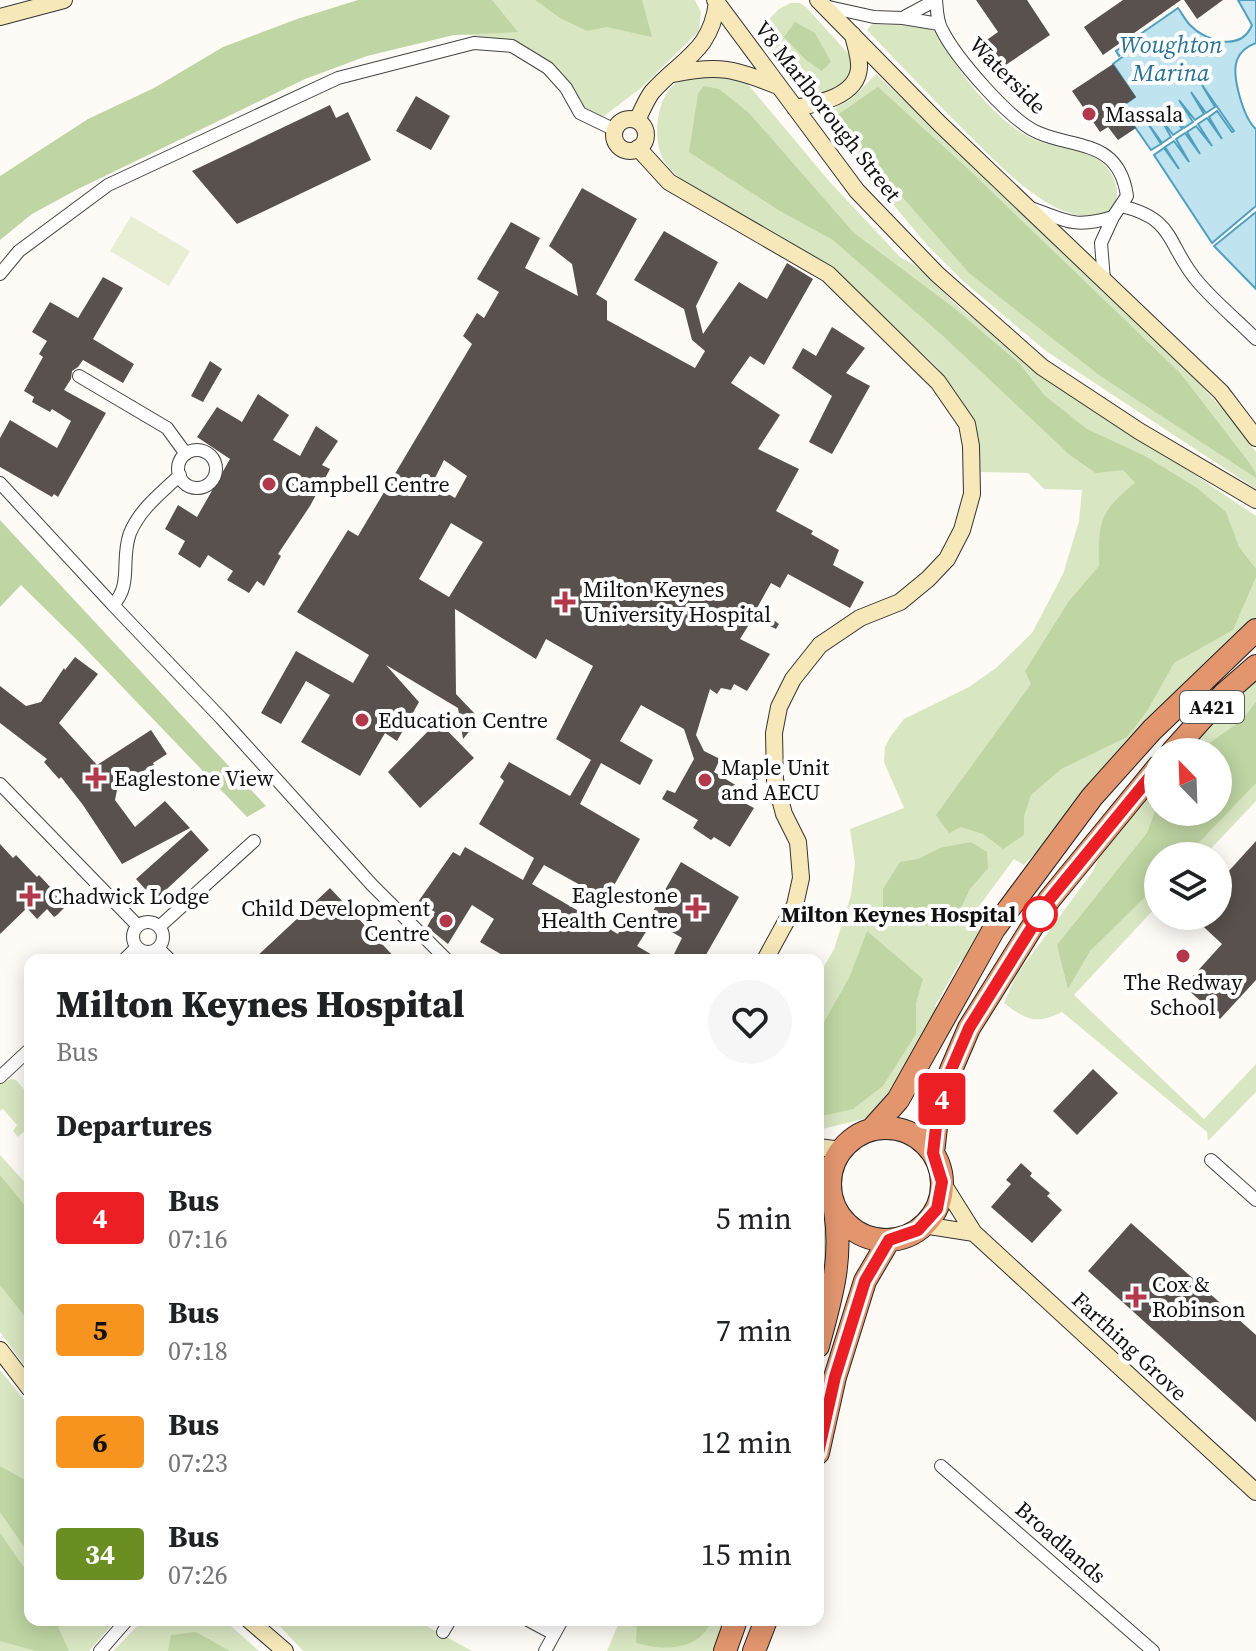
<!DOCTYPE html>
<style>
:root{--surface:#fff;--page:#f6f6f6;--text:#202124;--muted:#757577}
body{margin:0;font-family:"Source Serif 4",serif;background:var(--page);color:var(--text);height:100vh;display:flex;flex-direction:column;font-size:30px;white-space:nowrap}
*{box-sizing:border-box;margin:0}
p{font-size:26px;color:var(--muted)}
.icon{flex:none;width:44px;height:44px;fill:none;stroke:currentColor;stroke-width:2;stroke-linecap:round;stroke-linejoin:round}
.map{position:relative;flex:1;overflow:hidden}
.panel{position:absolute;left:24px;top:954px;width:800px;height:672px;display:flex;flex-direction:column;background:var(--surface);border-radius:16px;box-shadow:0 4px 20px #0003}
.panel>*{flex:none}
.badge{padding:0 16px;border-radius:6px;font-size:28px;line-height:52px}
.needle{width:52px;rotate:337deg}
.buttons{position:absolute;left:1144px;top:738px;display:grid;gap:16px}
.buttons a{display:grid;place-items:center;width:88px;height:88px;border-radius:50%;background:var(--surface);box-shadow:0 4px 20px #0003;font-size:40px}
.map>.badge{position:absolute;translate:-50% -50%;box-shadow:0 0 0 4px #fff}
h2{padding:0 32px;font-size:30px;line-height:72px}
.round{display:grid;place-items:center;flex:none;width:84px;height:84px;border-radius:42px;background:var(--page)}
.head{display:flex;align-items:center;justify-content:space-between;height:136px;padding:0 32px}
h1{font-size:38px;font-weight:800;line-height:60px}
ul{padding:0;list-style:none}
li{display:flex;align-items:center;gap:24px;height:112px;padding:0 32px}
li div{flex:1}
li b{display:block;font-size:30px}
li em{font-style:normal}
li .badge{min-width:88px;font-weight:700;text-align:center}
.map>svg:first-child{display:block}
</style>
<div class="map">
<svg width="1256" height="1651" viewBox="0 0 1256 1651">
<rect width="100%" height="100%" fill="#fefbf6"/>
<path fill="#d9e6c2" d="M467 0H695L701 12 699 31 641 88 604 116 587 111 562 75 511 40 460 34Z
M790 3H800L807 8 853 59C852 81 841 85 823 95L803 90 763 35 762 26 779 9Z
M872 24 918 26 936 32C956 69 994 121 1033 139 1052 148 1079 145 1097 158 1109 167 1121 185 1116 200 1104 233 1056 210 1037 196 1012 179 990 156 969 135 934 100 900 65 867 30Z
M705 73 746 82 829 181 900 257 916 266 962 310 1059 383 1256 516V623L1024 865 1014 859 977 909 984 925 967 963 961 960 935 1006 941 1011 894 1097 872 1117 818 1130V977L834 949 851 895 855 863 850 829 904 808 884 762 885 747 890 737 904 719 969 687 996 668 1032 633 1063 574 1079 521 1082 490 1044 489 1028 473 980 472 978 448 956 392 937 367 829 266 682 180C676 174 668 168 664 161 652 141 656 98 675 84 683 78 695 76 705 73Z
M876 74 1159 340 1228 415 1256 452V489L1046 351 963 281 927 245 820 117 852 98Z
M1256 680V801L1204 856H1158V905L1074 995 1204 1119 1256 1064V1092L1208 1141 1207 1132 1062 1012C1036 1025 1026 1020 1004 1003L1016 976 1093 871 1107 839 1158 778V812H1218V752H1184Z
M11 1079 16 1080 30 1096V1126L18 1137 13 1131 17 1125 3 1109 0 1111V1084Z
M0 1155 30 1188V1373L0 1332Z
M818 1193C841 1230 825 1274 818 1314Z
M0 1370 30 1407V1620H116L89 1651H0Z
M143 1620H224L259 1651H113Z
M279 1620H422L421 1623 472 1651H303L277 1623Z
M620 1620H727L716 1651H607Z"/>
<path fill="#bfd5a3" d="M358 0H492L518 32 454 35 367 56 305 79 78 189 32 214 0 240V176L88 119 154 88 223 47 297 19Z
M535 0H642L652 37 607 27 587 31 560 18Z
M795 22 815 33 831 62 822 71 806 60 784 37Z
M704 86 719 89 749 113 854 233 954 308 1019 363 1045 396 1087 429 1145 456 1197 488 1226 512 1239 547 1256 569V577L1233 630 1174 663 1147 711 1127 737 1061 769 1031 795 1024 816V835L1003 849 983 834 961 827 949 833 936 815 1031 684 1025 671 1069 601 1099 566C1098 522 1100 511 1135 483L1123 470 1096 473 1071 456 942 335 833 240 780 211 689 152 698 94Z
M878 87 966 167 1180 373 1248 461 1256 474V478L1099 375 969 273 833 118Z
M0 520 266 806 247 817 82 645 21 585 0 607Z
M1256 702V783L1186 856H1158V884L1090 951 1068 989 1057 945 1147 833 1158 803V812H1218V752H1197L1242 720Z
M971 842 987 852 988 868 970 889 955 920 942 925 898 926 883 913V889L900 862 918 859 940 848Z
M867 931 923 979 916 1003V1034L883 1086 853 1109 818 1117V1033L850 976Z
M0 1175 30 1212V1323L0 1285Z
M0 1466 30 1483V1555L0 1512Z
M0 1533 30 1576V1620H55L69 1651H36L0 1641Z
M637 1620H712C699 1651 665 1651 636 1643Z
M196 1632 230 1651H168L171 1635Z"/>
<path fill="#e8eed3" d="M131 216 190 251 169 286 110 251Z"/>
<path fill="#c0e3f0" stroke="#4f9fbe" stroke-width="2" d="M1238 0H1256V43C1248 46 1240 52 1237 60 1231 76 1244 119 1256 129V206L1212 243 1154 155 1164 148 1179 169 1165 147 1174 141 1189 162 1176 139 1185 133 1200 154 1187 132 1196 126 1212 146 1198 124 1207 118 1222 139 1209 117 1217 111 1232 132 1234 131 1202 85 1215 107 1206 113 1191 92 1204 114 1195 120 1179 100 1193 122 1184 128 1168 107 1182 129 1173 135 1158 114 1171 137 1162 143 1147 122 1161 144 1151 150 1121 107 1135 97 1113 64 1134 48 1132 46 1119 56 1116 51 1178 8C1182 13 1185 20 1190 25 1206 42 1241 52 1252 25Z
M1256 212V289L1214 246Z"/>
<path fill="#58514e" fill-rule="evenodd" d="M976 0H1027L1050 35 991 75 974 49 998 32Z
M1123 0H1181L1103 55 1084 27Z
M1184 0H1223L1197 19Z
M1113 64 1136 97 1121 107 1136 128 1118 140 1108 127 1100 132 1072 91Z
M416 96 450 116 431 150 396 131Z
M330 105 336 118 348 112 371 160 237 224 192 171Z
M582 188 637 219 596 294 607 301V320L695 368 705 351 692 340 684 309 634 280 664 231 718 262 696 306 703 334 739 282 767 299 787 263 813 279 764 365 750 356 731 383 780 415 758 449 799 469 776 511 813 531 811 534 839 550 833 565 864 582 850 608 788 574 780 588 771 583 757 608 779 624 776 629 753 618 740 639 770 654 747 691 734 684 731 690 721 688 717 694 710 689 696 735 704 751 720 759 714 772 742 789 735 798 754 808 730 847 714 837 711 840 693 828 698 820 662 799 667 790 675 793 694 759 684 729 641 705 620 741 653 760 640 785 601 763 580 804 640 839 612 889 607 887 600 896 544 865 532 884 618 934 628 914 649 927 637 946 661 960H511L480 942 494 919 472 905 448 944 427 927 435 912 418 902 453 852 460 856 465 847 523 880 534 858 479 824 504 781 500 777 509 762 570 796 591 760 556 739 593 666 546 639 536 659 455 609 456 694 475 714 471 715 473 727 463 739 458 708 386 665 419 702 397 741 385 733 360 776 301 742 330 695 306 681 281 724 261 713 296 651 353 683 369 655 297 612 348 530 358 536 472 344 463 336 477 313 484 318 499 292 477 279 511 222 540 238 525 268 578 296 572 264 549 246ZM444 460 467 476 455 498 432 484ZM451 523 483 542 449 597 419 579Z
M103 277 123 288 93 339 134 364 123 383 83 360 78 367 72 371 71 379 64 390 106 413 58 497 54 494 52 497 0 467V438L10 420 57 448 71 421 52 409 50 412 32 402 34 397 24 391 43 357 39 354 47 341 32 332 50 302 78 318Z
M832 327 865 348 846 373 870 386 832 454 809 442 832 396 792 368 803 348 816 356Z
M210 361 222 369 203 402 191 396Z
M258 394 289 415 273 440 300 456 316 426 338 441 322 465 330 469 310 506 278 554 281 556 264 586 257 581 249 593 227 580 233 571 208 555 200 568 178 554 185 541 165 529 178 505 197 517 230 459 197 437 217 407 242 422Z
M75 657 98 674 59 723 97 765 151 730 167 754 153 763 154 765 118 785 115 800 135 827 165 801 190 828 122 864 83 805 61 777 59 779 44 762 47 759 0 723V686L26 706 41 702 64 668 65 670Z
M438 721 474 758 420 808 388 772Z
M191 830 209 850 155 900 136 879Z
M1256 841V980L1220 1019 1184 986 1222 944 1192 916H1218V879L1225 871 1227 873Z
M0 844 13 858 16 855 37 877 39 875 67 905 57 915 54 917 47 909 37 919 27 908 0 934Z
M681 862 739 897 703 960H671L682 938 649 918Z
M330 888 397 960H253Z
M1093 1069 1118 1093 1077 1135 1053 1111Z
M1021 1163 1032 1173 1030 1176 1050 1193 1047 1196 1062 1210 1032 1243 991 1207 1011 1184 1006 1180Z
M1131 1223 1256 1335V1422L1088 1271Z"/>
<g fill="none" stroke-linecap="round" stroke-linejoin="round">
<defs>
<path id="street" d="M936 0C937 10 937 22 942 30 956 58 1011 122 1039 133 1077 149 1119 140 1127 196L1113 217
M824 6 874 17 903 18 939 24
M906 16 936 0
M1121 206C1177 219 1166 245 1198 282 1215 302 1237 320 1256 339
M1034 209C1068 222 1077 228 1113 217L1101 243 1104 280
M0 274 19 251 108 185 338 78 474 43 512 46 548 68 566 88 580 113 615 130
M79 376 167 428 186 454
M178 469a19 19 0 1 1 38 0a19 19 0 1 1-38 0Z
M180 475C161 493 140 509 130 533 120 560 133 584 113 605L221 718 372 885 447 960
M0 483 113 605
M0 784 138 926
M133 937a15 15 0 1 1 30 0a15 15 0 1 1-30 0Z
M159 927 254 841
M158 948 170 960
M124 960 137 947
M0 1077 30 1049
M1211 1160 1256 1200
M941 1466 1153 1651
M528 1620 554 1634
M443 1632 450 1620
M100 1651 127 1620
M545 1651 562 1620"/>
<path id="secondary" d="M715 0 857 191 937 274 1042 367 1139 431 1256 500
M818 0 940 124 1221 392 1256 438
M0 17 64 0
M673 74C719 64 735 69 778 86
M795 108C816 104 857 97 859 68 860 58 855 45 853 35
M614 135a16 16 0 1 1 32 0a16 16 0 1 1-32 0Z
M637 120C642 111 646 100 652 92 681 59 711 52 717 2
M638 148 669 182 828 274 938 382 967 424 971 446 972 494 962 530 947 559 928 579 900 602 860 618 820 645 793 679 779 707 774 733 775 780 784 814 798 842 801 878 795 905 765 960
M818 1147 842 1150
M818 1167 831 1176
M942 1182 974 1233 1256 1492
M923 1225 974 1233
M0 1350 30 1389
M249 1620 285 1651"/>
<path id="highway" d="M1172 752 1224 694 1256 666
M830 1184a56 56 0 1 1 112 0a56 56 0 1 1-112 0Z
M871 1130 898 1100 994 929 1092 797 1152 730 1256 630
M933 1153 938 1110 951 1070 969 1028 1049 900 1158 767
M818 1346C831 1298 843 1260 835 1210
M818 1453 835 1377 865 1281 889 1240
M725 1651 736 1620
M754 1651 766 1620"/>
</defs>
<use href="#street" stroke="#444" stroke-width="14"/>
<use href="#secondary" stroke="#333" stroke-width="18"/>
<use href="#highway" stroke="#222" stroke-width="24"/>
<use href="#street" stroke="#fff" stroke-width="12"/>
<use href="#secondary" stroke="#f6e8b9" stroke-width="16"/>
<use href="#highway" stroke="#e3966e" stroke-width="22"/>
</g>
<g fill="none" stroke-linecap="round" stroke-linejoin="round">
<defs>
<path id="line" d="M818 1453 835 1377 865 1281 889 1240 918 1230 937 1209 942 1182 933 1153 938 1110 951 1070 969 1028 1049 900 1158 767"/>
</defs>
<use href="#line" stroke="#fff" stroke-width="18"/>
<use href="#line" stroke="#ec1f25" stroke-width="12"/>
</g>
<g fill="#b2384c" stroke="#fff" stroke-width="3">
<circle cx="1089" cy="114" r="8"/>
<circle cx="269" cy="484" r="8"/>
<path d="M561 590h8v8h8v8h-8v8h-8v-8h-8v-8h8z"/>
<circle cx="362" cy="720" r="8"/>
<path d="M92 766h8v8h8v8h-8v8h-8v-8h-8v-8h8z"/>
<circle cx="705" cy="780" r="8"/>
<path d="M26 884h8v8h8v8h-8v8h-8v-8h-8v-8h8z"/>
<path d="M692 896h8v8h8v8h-8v8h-8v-8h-8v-8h8z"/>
<circle cx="446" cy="921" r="8"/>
<circle cx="1183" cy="956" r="8"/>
<path d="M1132 1285h8v8h8v8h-8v8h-8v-8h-8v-8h8z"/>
</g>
<circle fill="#fff" stroke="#ec1f25" stroke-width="4" cx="1040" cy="914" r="16"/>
<g text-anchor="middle" stroke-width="8" stroke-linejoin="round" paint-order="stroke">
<rect fill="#fff" stroke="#585858" stroke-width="2" x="1180" y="691" width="64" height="32" rx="6"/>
<g font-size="20" font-weight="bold" fill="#111">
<text x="1212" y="714">A421</text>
</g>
<g font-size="22" fill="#111" stroke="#fff">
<text transform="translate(1008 75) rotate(45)" y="8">Waterside</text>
<text transform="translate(828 111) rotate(52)" y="8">V8 Marlborough Street</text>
<text transform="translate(1130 1346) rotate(43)" y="8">Farthing Grove</text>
<text transform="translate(1061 1542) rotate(41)" y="8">Broadlands</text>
</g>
<g font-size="22" fill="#111" stroke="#fff" text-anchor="start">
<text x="1105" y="122">Massala</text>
<text x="285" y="492">Campbell Centre</text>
<text x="583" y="597">Milton Keynes<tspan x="583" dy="25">University Hospital</tspan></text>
<text x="378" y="728">Education Centre</text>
<text x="721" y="775">Maple Unit<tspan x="721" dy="25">and AECU</tspan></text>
<text x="114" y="786">Eaglestone View</text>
<text x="678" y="903" text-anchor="end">Eaglestone<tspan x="678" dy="25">Health Centre</tspan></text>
<text x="48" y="904">Chadwick Lodge</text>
<text x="430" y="916" text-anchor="end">Child Development<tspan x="430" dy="25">Centre</tspan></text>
<text x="1183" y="990" text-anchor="middle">The Redway<tspan x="1183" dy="25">School</tspan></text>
<text x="1152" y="1292">Cox &amp;<tspan x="1152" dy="25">Robinson</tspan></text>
</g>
<g font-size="22" font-weight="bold" fill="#111" stroke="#fff" text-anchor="end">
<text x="1016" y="922">Milton Keynes Hospital</text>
</g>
<g font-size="24" font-style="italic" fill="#277295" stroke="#fff">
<text x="1171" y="53">Woughton<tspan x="1171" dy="28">Marina</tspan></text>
</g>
</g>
</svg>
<div class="buttons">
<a><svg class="needle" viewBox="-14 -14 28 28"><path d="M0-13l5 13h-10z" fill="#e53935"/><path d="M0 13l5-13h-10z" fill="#757577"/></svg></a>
<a><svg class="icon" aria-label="layers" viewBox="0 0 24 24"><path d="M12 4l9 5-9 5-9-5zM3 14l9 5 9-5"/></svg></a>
</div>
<b class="badge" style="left:942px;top:1099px;background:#ec1f25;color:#fff">4</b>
<section class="panel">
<div class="head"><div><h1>Milton Keynes Hospital</h1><p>Bus</p></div><a class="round"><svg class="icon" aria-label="heart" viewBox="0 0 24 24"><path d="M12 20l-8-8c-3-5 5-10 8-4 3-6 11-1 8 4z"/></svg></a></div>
<h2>Departures</h2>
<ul>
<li><span class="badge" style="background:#ec1f25;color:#fff">4</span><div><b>Bus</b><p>07:16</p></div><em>5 min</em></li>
<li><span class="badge" style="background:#f6941f;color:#111">5</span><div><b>Bus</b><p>07:18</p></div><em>7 min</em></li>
<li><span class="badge" style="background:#f6941f;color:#111">6</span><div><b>Bus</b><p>07:23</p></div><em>12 min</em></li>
<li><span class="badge" style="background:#6b8e23;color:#fff">34</span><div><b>Bus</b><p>07:26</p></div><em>15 min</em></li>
</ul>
</section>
</div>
